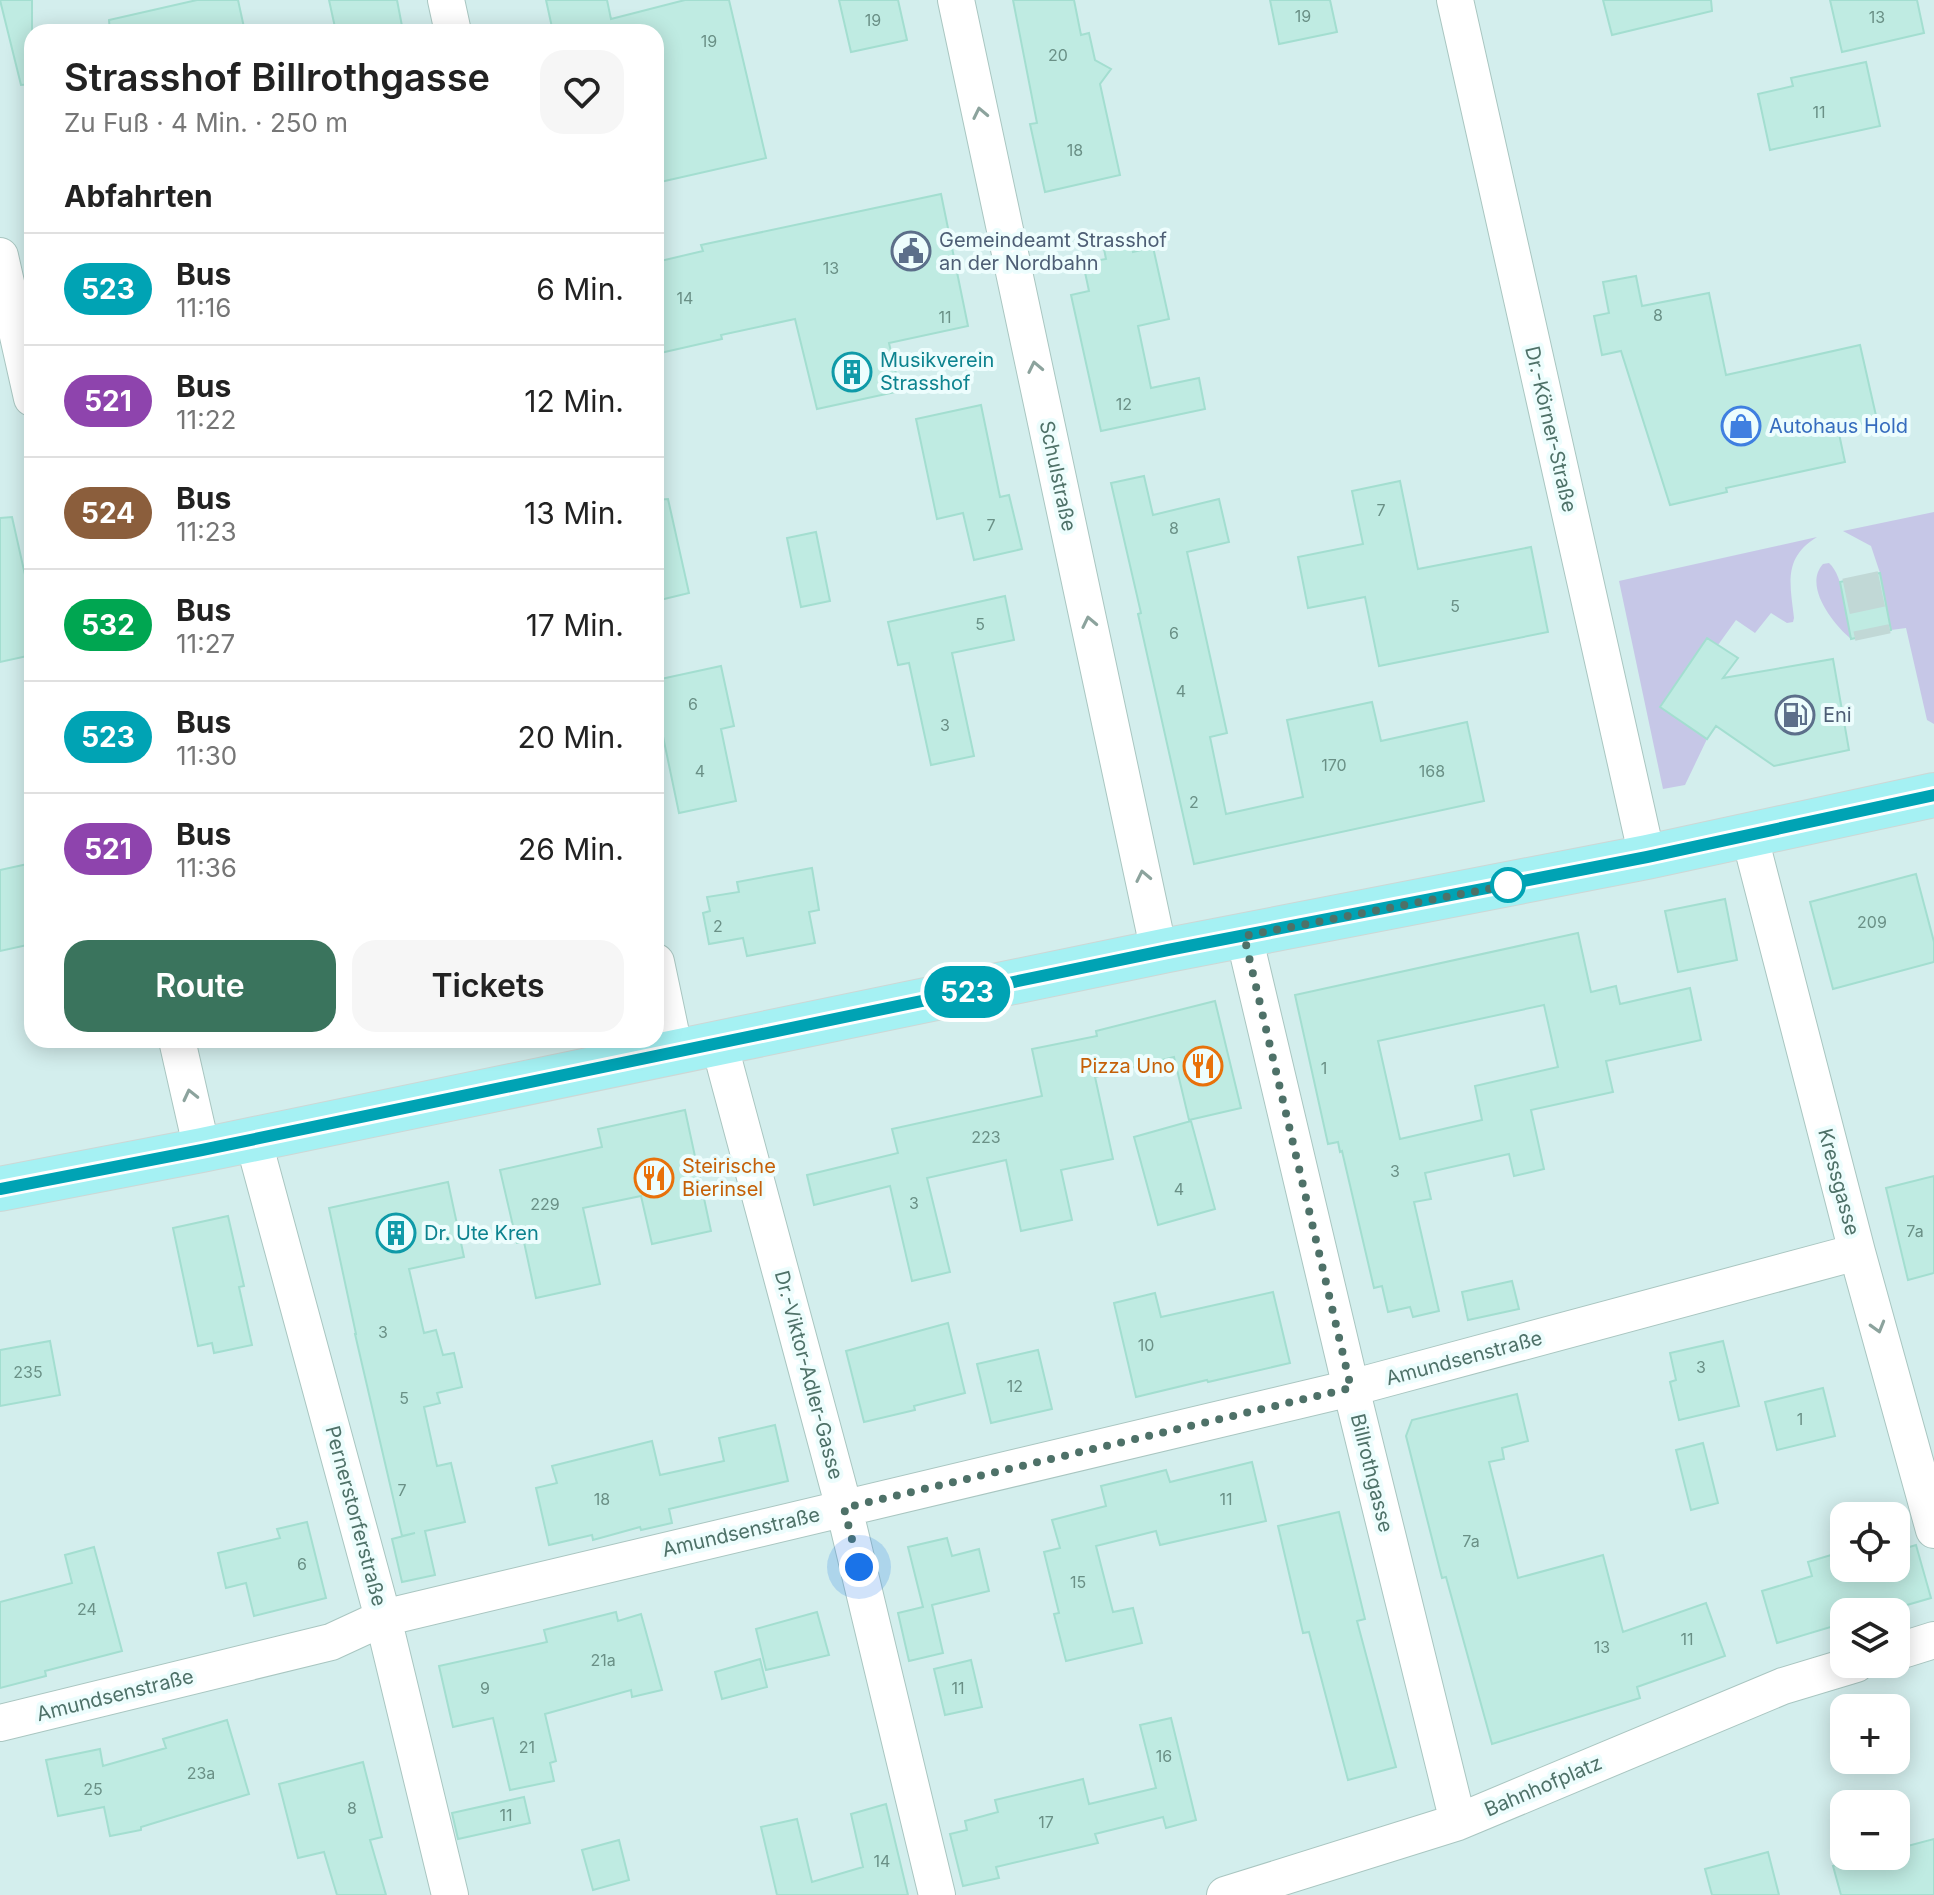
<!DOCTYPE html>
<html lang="de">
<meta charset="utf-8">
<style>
:root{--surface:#fff;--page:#f6f6f6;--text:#222;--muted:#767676;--line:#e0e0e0;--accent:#3a745d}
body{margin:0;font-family:Inter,sans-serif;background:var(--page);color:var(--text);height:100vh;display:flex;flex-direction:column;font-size:30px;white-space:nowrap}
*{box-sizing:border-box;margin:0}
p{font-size:26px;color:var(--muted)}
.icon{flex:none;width:44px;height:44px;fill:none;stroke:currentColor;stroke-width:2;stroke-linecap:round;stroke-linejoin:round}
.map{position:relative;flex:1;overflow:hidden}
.panel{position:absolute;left:24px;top:24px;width:640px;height:1024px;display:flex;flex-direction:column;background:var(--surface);border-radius:24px;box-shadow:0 4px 20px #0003}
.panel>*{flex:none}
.badge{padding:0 16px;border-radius:26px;font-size:28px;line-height:52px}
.buttons{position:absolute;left:1830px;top:1502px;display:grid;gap:16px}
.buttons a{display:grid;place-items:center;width:80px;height:80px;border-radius:16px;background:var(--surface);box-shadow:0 4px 20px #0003;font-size:40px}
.you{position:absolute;width:40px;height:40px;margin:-20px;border:6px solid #fff;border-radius:50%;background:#1a73e8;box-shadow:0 0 0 12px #1a73e833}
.map>.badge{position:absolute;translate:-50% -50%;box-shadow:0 0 0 4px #fff}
h2{padding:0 40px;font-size:30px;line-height:72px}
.round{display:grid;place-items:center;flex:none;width:84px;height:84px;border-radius:24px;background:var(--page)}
.overview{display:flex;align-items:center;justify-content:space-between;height:136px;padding:0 40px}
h1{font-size:38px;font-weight:600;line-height:60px}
.cta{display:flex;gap:16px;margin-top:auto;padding:16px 40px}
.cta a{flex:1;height:92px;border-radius:24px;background:var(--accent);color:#fff;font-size:32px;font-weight:600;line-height:92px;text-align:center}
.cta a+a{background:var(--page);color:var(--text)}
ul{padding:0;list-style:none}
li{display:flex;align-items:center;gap:24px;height:112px;padding:0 40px;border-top:2px solid var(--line)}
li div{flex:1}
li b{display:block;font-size:30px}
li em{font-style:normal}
li .badge{min-width:88px;font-weight:700;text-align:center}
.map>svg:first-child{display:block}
</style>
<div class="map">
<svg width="1934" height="1895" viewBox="0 0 1934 1895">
<rect width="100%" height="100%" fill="#e7fafa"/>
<path fill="#d3eeed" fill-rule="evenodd" d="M0 0H1934V1895H0ZM32 32H656V1040H32ZM1844 1516H1896V1568H1844ZM1844 1612H1896V1664H1844ZM1844 1708H1896V1760H1844ZM1844 1804H1896V1856H1844Z"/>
<path fill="#c6c7e7" d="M1934 512V724L1927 720 1906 628 1891 630 1880 573 1871 546 1843 531Z
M1817 537C1783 558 1790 583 1794 618L1793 622 1787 623 1771 613 1755 633 1736 620 1718 645 1707 638 1660 706 1707 739 1685 785 1663 789 1619 581Z
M1829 563C1844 576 1847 618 1851 639 1833 624 1803 586 1823 564Z"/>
<path fill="#bfebe2" stroke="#a3ded0" stroke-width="2" fill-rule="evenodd" d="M0 0H32V84L21 85Z
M197 0H238L245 32H110L109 20Z
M329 0H397L402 26 375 32H336Z
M546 0H607L611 19 685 0H729L766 158 656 183V32H553Z
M839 0H898L907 40 851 52Z
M1013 0H1074L1081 35 1089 33 1095 60 1111 69 1100 84 1120 175 1045 192 1030 124 1037 123Z
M1270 0H1330L1337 32 1279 44Z
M1603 0H1711L1712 11 1612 35Z
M1830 0H1917L1924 33 1842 52Z
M1866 62 1880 126 1770 150 1758 94 1793 86 1791 78Z
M941 194 968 326 889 343 900 391 817 409 795 319 721 335 722 339 656 354V262L703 251 701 245Z
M1130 238 1133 252 1153 247 1169 319 1138 326 1151 388 1199 378 1205 409 1101 431 1071 295 1089 291 1083 263 1106 259 1103 244Z
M1636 276 1642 306 1709 293 1726 375 1860 345 1877 420 1838 429 1845 462 1726 488 1727 492 1670 505 1621 351 1602 355 1594 316 1609 313 1603 282Z
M981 405 1000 497 1009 495 1022 549 974 560 963 513 937 519 916 419Z
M1144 476 1153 515 1219 499 1229 542 1187 552 1227 733 1210 737 1226 814 1303 797 1287 720 1372 702 1381 741 1467 722 1484 801 1194 864 1138 614 1141 613 1111 483Z
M1400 481 1418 569 1531 547 1548 632 1379 666 1365 597 1308 608 1298 557 1363 544 1352 491Z
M668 499 689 593 656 601V500Z
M12 517 32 606V655L0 662V518Z
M816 532 830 601 801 607 787 538Z
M1880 573 1891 630 1851 639 1840 582Z
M1005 596 1014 640 952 653 974 756 931 765 909 663 898 665 888 622Z
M1707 638 1738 658 1723 678 1833 659 1849 750 1774 766 1716 726 1707 739 1660 707Z
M721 666 734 726 721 729 736 801 679 813 656 703V680Z
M32 863V944L0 951V870Z
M812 868 819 910 809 912 815 943 747 956 743 938 709 944 703 913 710 911 707 897 739 892 737 882Z
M1916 874 1934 942V962L1833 989 1810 902Z
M1725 899 1737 960 1678 972 1665 911Z
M1578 933 1591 992 1616 986 1620 1004 1690 988 1701 1040 1606 1061 1613 1092 1531 1110 1544 1169 1514 1176 1509 1154 1425 1173 1431 1199 1414 1202 1439 1311 1413 1317 1410 1307 1388 1312 1382 1286 1374 1288 1342 1151 1340 1152 1338 1142 1328 1144 1295 995ZM1544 1005 1558 1067 1475 1086 1482 1120 1400 1139 1378 1041Z
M1215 1001 1241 1108 1189 1120 1174 1057 1095 1077 1113 1159 1061 1170 1072 1220 1021 1231 1006 1160 927 1178 950 1272 912 1281 890 1186 814 1205 807 1175 898 1153 892 1129 1042 1096 1032 1049 1097 1036 1096 1031Z
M685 1110 711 1231 652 1244 641 1196 583 1208 600 1284 536 1298 524 1242 517 1243 500 1170 602 1147 598 1129Z
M1191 1121 1215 1209 1158 1225 1134 1137Z
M1934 1176V1273L1908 1280 1886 1188Z
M448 1182 464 1257 409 1269 424 1333 436 1330 443 1355 454 1353 462 1387 437 1393 440 1403 424 1407 437 1466 451 1463 465 1522 425 1531 435 1575 402 1582 392 1539 415 1533 402 1536 355 1334H356L329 1208Z
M228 1216 244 1286 239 1287 252 1345 214 1353 212 1343 198 1346 173 1228Z
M1512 1281 1519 1309 1468 1320 1462 1292Z
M1273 1292 1290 1363 1208 1382 1207 1380 1136 1397 1114 1303 1155 1293 1161 1317Z
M948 1323 965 1393 914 1406 915 1410 864 1422 846 1351Z
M50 1341 60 1395 0 1406V1350Z
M1723 1341 1739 1406 1679 1420 1670 1382 1676 1380 1670 1353Z
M1038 1350 1052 1409 991 1423 977 1364Z
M1823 1388 1835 1436 1777 1450 1765 1402Z
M1517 1394 1528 1441 1502 1448 1504 1459 1489 1462 1518 1578 1603 1555 1623 1632 1706 1603 1725 1656 1637 1687 1640 1698 1492 1744 1446 1577 1442 1578 1406 1436 1412 1420Z
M775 1425 788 1481 669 1509 672 1523 641 1530 640 1527 593 1540 592 1535 549 1545 536 1488 557 1483 552 1466 652 1441 660 1475 724 1461 719 1438Z
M1703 1443 1718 1503 1691 1510 1676 1450Z
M1252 1462 1266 1521 1160 1545 1156 1531 1096 1546 1113 1612 1133 1608 1142 1643 1066 1661 1054 1614 1059 1613 1044 1552 1060 1548 1052 1520 1106 1506 1101 1486 1166 1470 1170 1482Z
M1339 1512 1365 1619 1357 1621 1396 1767 1348 1780 1309 1632 1303 1633 1278 1526Z
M307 1522 326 1598 254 1616 246 1583 226 1588 218 1553 280 1538 277 1529Z
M947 1538 952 1556 979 1549 989 1591 932 1605 943 1653 909 1661 898 1613 923 1607 908 1547Z
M1916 1545 1931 1598 1883 1612H1844V1623L1777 1643 1762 1591 1812 1576 1808 1562 1844 1551V1568H1896V1551Z
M94 1547 122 1651 45 1671 46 1676 0 1688V1602L72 1583 65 1555Z
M616 1612 618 1621 641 1614 662 1690 632 1697 631 1690 545 1714 556 1761 550 1763 554 1781 510 1790 493 1718 453 1727 439 1666 547 1642 544 1630Z
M817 1612 829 1655 766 1670 756 1629Z
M760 1659 767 1687 722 1699 715 1672Z
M971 1660 982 1707 945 1715 934 1669Z
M1171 1718 1196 1820 1166 1828 1163 1817 1095 1834 1098 1843 996 1867 999 1878 963 1886 950 1834 967 1830 965 1821 998 1812 995 1800 1083 1779 1089 1804 1156 1788 1140 1725Z
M227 1720 249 1794 141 1827V1830L110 1836 104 1807 58 1816 46 1760 100 1749 103 1766 166 1748 163 1739Z
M363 1762 382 1837 370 1840 386 1895H337L324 1852 298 1858 279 1784Z
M524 1797 530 1823 458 1839 452 1813Z
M886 1804 908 1895H777L761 1827 797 1819 812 1882 863 1867 851 1814Z
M1934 1839V1895H1841L1833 1866 1871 1856H1896V1849Z
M619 1840 629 1880 593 1890 582 1850Z
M1768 1852 1779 1895H1712L1705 1869Z"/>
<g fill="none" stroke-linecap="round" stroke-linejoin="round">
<path stroke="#c1d8d6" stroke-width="36" stroke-dasharray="36 18" stroke-linecap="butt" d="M1860 575 1873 637"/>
<defs>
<path id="minor" d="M446 0 453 32
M956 0 1159 952
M1455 0 1647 857
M0 256 32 398
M1749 834 1857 1252 1934 1530
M1244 936 1351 1388 1458 1822
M656 962 675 1052
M177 1040 202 1150
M719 1043 844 1508 937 1895
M253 1139 383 1618 450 1895
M1896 1652 1934 1640
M0 1723 331 1642 383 1618 1351 1388 1857 1252
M1225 1895 1458 1822 1783 1686 1856 1664"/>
<path id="major" d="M0 1189 202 1150 1168 950 1647 857 1934 795"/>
</defs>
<use href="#minor" stroke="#a9c6c1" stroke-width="38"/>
<use href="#major" stroke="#cdd7d5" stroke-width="46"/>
<use href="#minor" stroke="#fff" stroke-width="36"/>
<use href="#major" stroke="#a5f1f3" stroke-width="44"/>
</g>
<defs><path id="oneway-chevron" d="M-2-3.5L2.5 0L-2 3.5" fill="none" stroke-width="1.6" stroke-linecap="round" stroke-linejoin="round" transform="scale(2)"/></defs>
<g stroke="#8ca39d">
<use href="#oneway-chevron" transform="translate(980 113) rotate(-102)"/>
<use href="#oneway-chevron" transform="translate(1035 367) rotate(-102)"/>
<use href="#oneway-chevron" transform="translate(1089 622) rotate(-102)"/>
<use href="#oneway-chevron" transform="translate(1143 876) rotate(-102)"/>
<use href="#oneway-chevron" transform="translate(190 1095) rotate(-103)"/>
<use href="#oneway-chevron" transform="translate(1878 1327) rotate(74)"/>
</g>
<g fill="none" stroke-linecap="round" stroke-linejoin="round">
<defs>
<path id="line" d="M0 1189 202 1150 1168 950 1647 857 1934 795"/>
</defs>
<use href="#line" stroke="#fff" stroke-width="18"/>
<use href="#line" stroke="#00a3b4" stroke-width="12"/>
<path stroke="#4e7168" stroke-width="8" stroke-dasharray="0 14.4" d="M859 1567 844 1508 1351 1388 1244 936 1508 885"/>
</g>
<defs>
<symbol id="civic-ring" viewBox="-11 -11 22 22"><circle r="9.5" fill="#edfdfd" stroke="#5c6f8a" stroke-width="1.5"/><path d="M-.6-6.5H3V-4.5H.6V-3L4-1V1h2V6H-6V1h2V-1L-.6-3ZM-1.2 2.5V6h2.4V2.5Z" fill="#5c6f8a"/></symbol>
<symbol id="building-ring" viewBox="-11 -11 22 22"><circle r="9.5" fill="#edfdfd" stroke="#0f9aa8" stroke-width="1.5"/><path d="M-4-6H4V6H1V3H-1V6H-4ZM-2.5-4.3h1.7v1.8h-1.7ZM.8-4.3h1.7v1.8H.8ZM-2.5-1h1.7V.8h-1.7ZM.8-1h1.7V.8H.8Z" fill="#0f9aa8"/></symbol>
<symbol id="shop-ring" viewBox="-11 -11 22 22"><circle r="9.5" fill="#edfdfd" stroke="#3f7fe0" stroke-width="1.5"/><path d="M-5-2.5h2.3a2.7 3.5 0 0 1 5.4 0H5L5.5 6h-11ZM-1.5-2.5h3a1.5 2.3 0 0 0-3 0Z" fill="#3f7fe0"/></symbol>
<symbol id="fuel-ring" viewBox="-11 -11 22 22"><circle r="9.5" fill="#edfdfd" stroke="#5c6f8a" stroke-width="1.5"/><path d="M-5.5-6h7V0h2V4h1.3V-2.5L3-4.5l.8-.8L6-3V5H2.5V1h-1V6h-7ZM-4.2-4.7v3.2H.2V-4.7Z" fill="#5c6f8a"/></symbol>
<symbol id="restaurant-ring" viewBox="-11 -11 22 22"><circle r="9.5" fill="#edfdfd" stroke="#e8710a" stroke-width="1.5"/><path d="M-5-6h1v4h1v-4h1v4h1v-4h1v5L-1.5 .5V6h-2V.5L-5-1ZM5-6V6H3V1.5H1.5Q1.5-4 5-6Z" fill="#e8710a"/></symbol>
</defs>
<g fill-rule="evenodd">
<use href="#civic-ring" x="889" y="229" width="44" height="44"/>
<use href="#building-ring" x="830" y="350" width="44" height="44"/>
<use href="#shop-ring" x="1719" y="404" width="44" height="44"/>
<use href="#fuel-ring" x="1773" y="693" width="44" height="44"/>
<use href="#restaurant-ring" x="1181" y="1044" width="44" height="44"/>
<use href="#restaurant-ring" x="632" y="1156" width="44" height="44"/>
<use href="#building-ring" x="374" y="1211" width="44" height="44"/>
</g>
<circle fill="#fff" stroke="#00a3b4" stroke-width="4" cx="1508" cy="885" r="16"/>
<g text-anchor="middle" stroke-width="8" stroke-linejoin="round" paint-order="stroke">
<g font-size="16" fill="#6a9086">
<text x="1303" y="22">19</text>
<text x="1877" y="23">13</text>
<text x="873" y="26">19</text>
<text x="709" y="47">19</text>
<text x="1058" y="61">20</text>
<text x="1819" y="118">11</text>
<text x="1075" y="156">18</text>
<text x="831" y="274">13</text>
<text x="685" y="304">14</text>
<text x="1658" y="321">8</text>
<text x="945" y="323">11</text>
<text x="1124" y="410">12</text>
<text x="1381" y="516">7</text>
<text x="991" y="531">7</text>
<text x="1174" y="534">8</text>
<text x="1455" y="612">5</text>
<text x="980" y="630">5</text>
<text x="1174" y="639">6</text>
<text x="1181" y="697">4</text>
<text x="693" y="710">6</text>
<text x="945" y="731">3</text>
<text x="1334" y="771">170</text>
<text x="700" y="777">4</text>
<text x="1432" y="777">168</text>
<text x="1194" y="808">2</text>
<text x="1872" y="928">209</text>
<text x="718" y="932">2</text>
<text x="1324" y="1074">1</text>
<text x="986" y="1143">223</text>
<text x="1395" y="1177">3</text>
<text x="1179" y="1195">4</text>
<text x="914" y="1209">3</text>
<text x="545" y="1210">229</text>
<text x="1915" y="1237">7a</text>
<text x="383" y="1338">3</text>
<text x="1146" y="1351">10</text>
<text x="1701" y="1373">3</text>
<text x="28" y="1378">235</text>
<text x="1015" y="1392">12</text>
<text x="404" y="1404">5</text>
<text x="1800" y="1425">1</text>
<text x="402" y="1496">7</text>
<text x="602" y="1505">18</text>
<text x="1226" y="1505">11</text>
<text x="1471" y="1547">7a</text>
<text x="302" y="1570">6</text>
<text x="1078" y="1588">15</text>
<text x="87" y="1615">24</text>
<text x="1687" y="1645">11</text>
<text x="1602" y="1653">13</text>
<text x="603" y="1666">21a</text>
<text x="485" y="1694">9</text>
<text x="958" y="1694">11</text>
<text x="527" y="1753">21</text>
<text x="1164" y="1762">16</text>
<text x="201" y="1779">23a</text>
<text x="93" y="1795">25</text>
<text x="352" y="1814">8</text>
<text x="506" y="1821">11</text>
<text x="1046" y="1828">17</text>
<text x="882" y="1867">14</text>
</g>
<g font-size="20" fill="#4e5e75" stroke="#edfdfd" text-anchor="start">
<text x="939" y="247">Gemeindeamt Strasshof<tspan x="939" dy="23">an der Nordbahn</tspan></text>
<text x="1823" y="722">Eni</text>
</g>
<g font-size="20" fill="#0d838f" stroke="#edfdfd" text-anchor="start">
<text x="880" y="367">Musikverein<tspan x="880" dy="23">Strasshof</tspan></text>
<text x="424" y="1240">Dr. Ute Kren</text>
</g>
<g font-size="20" fill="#366cbe" stroke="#edfdfd" text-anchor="start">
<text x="1769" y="433">Autohaus Hold</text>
</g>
<g font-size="20" fill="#4e7168" stroke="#edfdfd">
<text transform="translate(1551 429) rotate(77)" y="7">Dr.-Körner-Straße</text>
<text transform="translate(1058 476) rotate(78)" y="7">Schulstraße</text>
<text transform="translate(1839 1182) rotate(75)" y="7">Kressgasse</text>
<text transform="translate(1464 1358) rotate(-15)" y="7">Amundsenstraße</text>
<text transform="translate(809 1375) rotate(75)" y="7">Dr.-Viktor-Adler-Gasse</text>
<text transform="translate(1372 1473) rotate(76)" y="7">Billrothgasse</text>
<text transform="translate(356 1516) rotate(75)" y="7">Pernerstorferstraße</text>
<text transform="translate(741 1532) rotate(-13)" y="7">Amundsenstraße</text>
<text transform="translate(115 1695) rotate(-14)" y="7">Amundsenstraße</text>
<text transform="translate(1543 1786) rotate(-23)" y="7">Bahnhofplatz</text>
</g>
<g font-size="20" fill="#c56008" stroke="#edfdfd" text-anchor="end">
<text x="1175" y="1073">Pizza Uno</text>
<text x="682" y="1173" text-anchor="start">Steirische<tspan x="682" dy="23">Bierinsel</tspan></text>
</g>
</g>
</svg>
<div class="buttons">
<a><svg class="icon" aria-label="locate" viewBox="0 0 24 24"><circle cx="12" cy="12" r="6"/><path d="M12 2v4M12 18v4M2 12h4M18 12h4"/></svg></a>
<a><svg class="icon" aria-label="layers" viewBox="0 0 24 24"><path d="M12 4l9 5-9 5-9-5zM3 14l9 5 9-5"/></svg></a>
<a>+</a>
<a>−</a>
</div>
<div class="you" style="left:859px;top:1567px"></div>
<b class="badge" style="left:967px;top:992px;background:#00a3b4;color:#fff">523</b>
<section class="panel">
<div class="overview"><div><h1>Strasshof Billrothgasse</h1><p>Zu Fuß · 4 Min. · 250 m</p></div><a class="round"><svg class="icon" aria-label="heart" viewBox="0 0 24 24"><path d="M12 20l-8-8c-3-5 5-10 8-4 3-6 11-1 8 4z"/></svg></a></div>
<h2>Abfahrten</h2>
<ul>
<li><span class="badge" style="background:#00a3b4;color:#fff">523</span><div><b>Bus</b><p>11:16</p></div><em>6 Min.</em></li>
<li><span class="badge" style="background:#8e44ad;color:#fff">521</span><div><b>Bus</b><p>11:22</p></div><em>12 Min.</em></li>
<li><span class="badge" style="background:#8b5e3c;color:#fff">524</span><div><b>Bus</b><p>11:23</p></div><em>13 Min.</em></li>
<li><span class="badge" style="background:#00a651;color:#fff">532</span><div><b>Bus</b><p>11:27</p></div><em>17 Min.</em></li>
<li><span class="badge" style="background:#00a3b4;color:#fff">523</span><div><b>Bus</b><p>11:30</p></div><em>20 Min.</em></li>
<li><span class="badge" style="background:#8e44ad;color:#fff">521</span><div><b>Bus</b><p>11:36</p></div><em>26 Min.</em></li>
</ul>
<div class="cta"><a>Route</a><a>Tickets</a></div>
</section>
</div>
